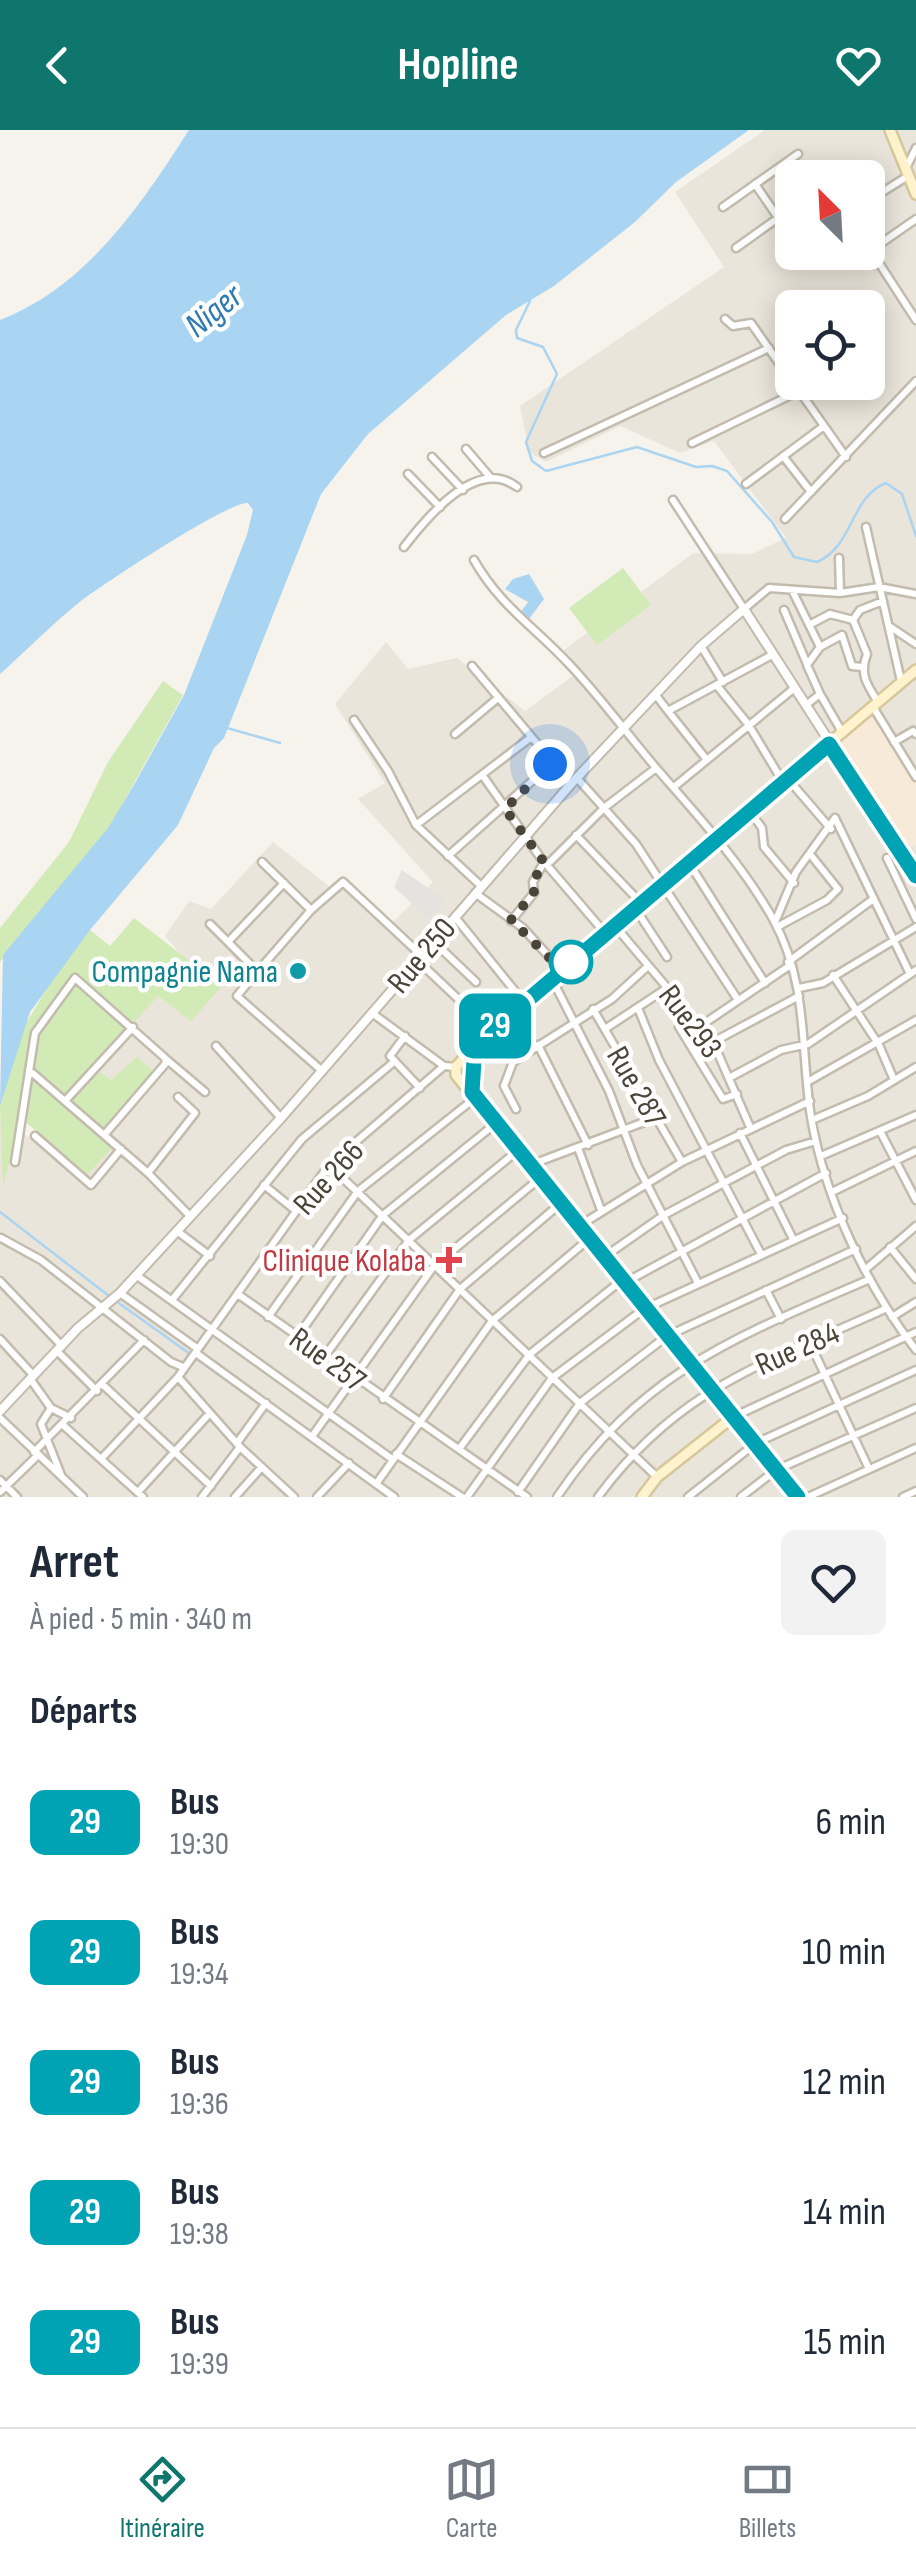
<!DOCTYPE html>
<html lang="fr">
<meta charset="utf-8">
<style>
:root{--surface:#fff;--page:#f2f2f3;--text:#1f2937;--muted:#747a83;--line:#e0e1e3;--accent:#0f766e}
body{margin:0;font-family:"Sofia Sans Condensed",sans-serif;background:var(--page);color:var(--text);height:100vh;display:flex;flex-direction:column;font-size:38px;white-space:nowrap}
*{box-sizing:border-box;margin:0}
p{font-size:32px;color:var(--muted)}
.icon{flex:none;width:55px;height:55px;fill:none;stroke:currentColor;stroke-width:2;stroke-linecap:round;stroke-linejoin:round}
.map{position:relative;height:1367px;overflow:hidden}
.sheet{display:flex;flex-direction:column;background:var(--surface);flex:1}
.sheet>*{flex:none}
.badge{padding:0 20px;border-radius:15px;font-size:35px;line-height:65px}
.needle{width:65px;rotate:336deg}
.tools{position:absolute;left:775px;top:30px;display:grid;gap:20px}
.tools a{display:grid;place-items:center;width:110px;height:110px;border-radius:15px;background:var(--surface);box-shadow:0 5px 25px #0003;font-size:50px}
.you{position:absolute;width:50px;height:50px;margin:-25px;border:8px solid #fff;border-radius:50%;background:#1a73e8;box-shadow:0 0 0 15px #1a73e833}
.map>.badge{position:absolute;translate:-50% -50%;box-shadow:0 0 0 5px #fff}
h2{padding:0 30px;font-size:38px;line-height:90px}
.round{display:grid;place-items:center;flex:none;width:105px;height:105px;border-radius:15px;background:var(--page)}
.head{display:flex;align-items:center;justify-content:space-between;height:170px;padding:0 30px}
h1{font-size:48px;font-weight:700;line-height:75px}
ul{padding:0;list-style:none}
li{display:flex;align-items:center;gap:30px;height:130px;padding:0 30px}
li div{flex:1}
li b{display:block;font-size:38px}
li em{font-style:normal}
li .badge{min-width:110px;font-weight:700;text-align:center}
header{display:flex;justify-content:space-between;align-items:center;height:130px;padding:0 30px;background:var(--accent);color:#fff;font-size:45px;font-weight:700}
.tab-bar{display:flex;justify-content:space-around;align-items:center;height:140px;border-top:2px solid var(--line);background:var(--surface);font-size:28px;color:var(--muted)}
.tab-bar a{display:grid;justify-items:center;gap:5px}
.tab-bar .active{color:var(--accent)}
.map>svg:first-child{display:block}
</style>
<header><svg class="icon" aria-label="back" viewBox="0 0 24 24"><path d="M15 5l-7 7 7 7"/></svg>Hopline<svg class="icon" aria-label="heart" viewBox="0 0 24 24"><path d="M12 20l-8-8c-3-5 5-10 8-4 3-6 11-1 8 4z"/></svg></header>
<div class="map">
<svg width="916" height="1367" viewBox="0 0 916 1367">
<rect width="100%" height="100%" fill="#f6f3ec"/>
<path fill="#eae5da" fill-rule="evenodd" d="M765 0H916V1367H0V989L67 1031 93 1006 28 893 196 842 165 806 189 771 211 779 273 712 334 760 343 752 390 795 433 752 358 669 385 653 335 574 386 512 408 539 457 528 525 581 574 545 559 524 693 423 752 424 786 408 714 311 680 323 620 296 546 332 529 322 520 276 724 137 675 62ZM792 48H868V122H792ZM792 178H868V252H792Z"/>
<path fill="#f7ead8" d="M874 582 916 646V715L904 723 835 614Z"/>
<path fill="#d2eab5" d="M623 438 651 475 597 515 569 478Z
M163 551 183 565 109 698 0 832V798L69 712 108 632Z
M134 788 222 856 191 891 158 866 93 937 111 950 137 927 153 941 100 1005 113 1017 87 1045 21 988 3 1056 0 976 22 900 52 850 90 800 110 816Z"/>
<path fill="#e5e3e0" d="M402 740 446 770 429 790 394 757Z"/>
<path fill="#a9d4f2" d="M189 0H749L676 52 635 92 554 156 506 185 368 304 321 364 224 608 214 618 178 695 90 800 30 882 0 976 3 825 108 698 135 653 184 565 247 405 253 380 248 373C227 372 105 453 81 471 53 493 27 520 0 544V190C86 157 141 75 189 0Z
M529 444 544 469 526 493 520 483 528 472 505 459 513 449Z"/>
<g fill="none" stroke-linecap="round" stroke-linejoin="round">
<path stroke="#a9d4f2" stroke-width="2.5" d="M530 171 516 200 517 208 543 217 557 244 526 312 532 331 546 341 637 317 696 337 712 336 727 341 772 392 794 427 817 432C854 416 850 367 886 353L902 364 916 406
M227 598 280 613
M0 1082 109 1166
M116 1171 260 1274
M266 1279 292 1297"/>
<defs>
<path id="minor" d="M819 37 826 48
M906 38 916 18
M755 54 792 108
M868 71 908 46
M723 77 798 24
M868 116 916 190
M736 118 792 78
M870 121 916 89
M725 189 733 196 751 193 792 252
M793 252 846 327
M692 313 799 261
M466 319 490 347
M544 323 769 218
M783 326 811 362
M432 327 463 360
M408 344 440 377
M746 354 824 296
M673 370 744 479 769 458 840 463 879 457 916 464
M785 389 916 251
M866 397 901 551
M404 417C427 387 477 326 517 357
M839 428 840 462
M474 430C500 476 535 497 570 535 601 568 628 605 657 639 698 686 742 734 773 789 809 855 800 918 811 987 825 1069 866 1155 916 1220
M792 460 820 517 807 535 820 564 806 575
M784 480 807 534
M853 490 860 480 883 471
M809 495 830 484 853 490 867 524C859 544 867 555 878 572
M889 496 916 514
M701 516 723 552
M820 517 842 505 852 536 862 537
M472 536 571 654
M718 557 748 594 783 652
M655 564 668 581
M820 564 842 602
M873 577 916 647
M354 590 388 641 416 695 480 755
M455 604 498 568
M894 612 913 601 916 604
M707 630 668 581 770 526
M483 646 540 727 605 803
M577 648 636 714 738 870
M788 649 831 699
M674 657 792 560
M749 680 762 698 764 717 794 753
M835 688 910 844
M416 695 530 608
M576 705 640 772
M448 726 550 635
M887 728 916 789
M262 732 311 780
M689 733 765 853
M547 735 604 678 656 638
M475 763 523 798 562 841
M635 778 667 827
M455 787 523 871
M511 791 534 763 533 752 544 732
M775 792 796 742 835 688
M210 794 258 842
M615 796 713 912 750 997
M777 797 827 770 838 759 810 724
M228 812 284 753
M434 812 476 852
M417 830 490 899
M788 832 872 770
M833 845 879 915 894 950
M552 849 609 961 637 1035 698 1153
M799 858 823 853 916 797
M638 878 659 930 761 1124
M593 879 682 1032
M372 883 444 936 456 937
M691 886 679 897 723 969 737 964
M699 897 789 836
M605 899 667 858
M405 906 390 926 420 958
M713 912 799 866
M538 915 588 1015
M216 916 281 988
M166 929 205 962
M29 940 148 1043 190 1086
M321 940 237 866 246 855 311 780 343 752 421 825
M729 948 781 920 808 914 916 840
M809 951 916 890
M65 971 133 897
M516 979 504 956 513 932 612 869 648 836
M812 990 868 966 916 937
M880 1001 916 1070
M740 1003 793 1109
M35 1006 91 1055 121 1019
M578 1018 601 1080
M821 1026 916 985
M15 1032 35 903 75 848 165 928 166 933 105 1004
M329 1035 657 1347
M530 1035 655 988
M148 1043 195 983 178 967
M264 1055 296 1081
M832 1062 916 1021
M579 1096 682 1032 810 971
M177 1101 210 1126
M1 1108 41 1130 171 1232 183 1237
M890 1117 916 1149
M604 1127 664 1085 786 1020 816 1011
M866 1139 916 1096
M136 1145 392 1329
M0 1151 62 1216
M624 1153 826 1043
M766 1160 781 1189
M120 1163 198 1219
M239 1165 527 1367
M172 1170 302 1009 395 931
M268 1187 358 1061 475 968
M892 1187 916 1172
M298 1206 383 1085 495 994
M0 1209 34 1246
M810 1213 869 1339
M57 1221 97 1261
M196 1223 394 1367
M325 1226 409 1110 517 1021
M178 1247 240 1317 294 1367
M31 1250 51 1278 41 1294 61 1345
M102 1254 211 1356
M383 1269 460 1159 560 1074
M51 1278 71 1288
M0 1288 83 1367
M64 1296 143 1367
M313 1305 434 1136 539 1049
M237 1313 266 1273
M459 1319 530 1224 622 1150
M34 1322 144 1210
M396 1324 462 1367
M101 1329 178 1247 329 1035 444 936
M0 1350 17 1367
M376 1354 492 1191 590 1108
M0 1362 38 1325
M138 1362 209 1284
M518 1362 580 1273 667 1206 856 1119
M202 1367 240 1317
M235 1367 261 1338
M317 1367 349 1333
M467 1367 552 1248 644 1179 843 1088
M557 1367C642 1241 736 1207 870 1149
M598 1367C679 1257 766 1233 885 1179
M688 1367 756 1313 916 1240
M741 1367 776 1340 916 1278
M799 1367 733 1287 916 1202
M808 1367 916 1318
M903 1367 916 1361"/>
<path id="tertiary" d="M0 1281 78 1198 120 1163 281 988 571 654 701 516 744 479 916 746"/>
<path id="secondary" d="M890 0 916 64
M472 962 475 915
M642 1367 657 1347 733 1287 456 945V937L490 899 916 540"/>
</defs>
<use href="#minor" stroke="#c2bbae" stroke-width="11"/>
<use href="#tertiary" stroke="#c2bbae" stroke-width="12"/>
<use href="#secondary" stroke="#d6c79b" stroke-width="14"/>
<use href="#minor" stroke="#fff" stroke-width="6"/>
<use href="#tertiary" stroke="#fff" stroke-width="8"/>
<use href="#secondary" stroke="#fff3cd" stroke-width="9"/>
</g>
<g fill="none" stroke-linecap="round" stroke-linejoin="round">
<defs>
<path id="line" d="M798 1367 472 962 475 915 829 614 916 746"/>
</defs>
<use href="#line" stroke="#fff" stroke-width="22"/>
<use href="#line" stroke="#00a3b4" stroke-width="15"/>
<path stroke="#4b4439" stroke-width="10" stroke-dasharray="0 18" d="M550 634 505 679 544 732 533 752 534 763 511 790 562 840 571 832"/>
</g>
<circle fill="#fff" stroke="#00a3b4" stroke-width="5" cx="571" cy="832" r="20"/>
<circle fill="#0f9aa8" stroke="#fff" stroke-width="4" cx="298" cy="841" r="10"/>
<path fill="#e0444e" stroke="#fff" stroke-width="4" d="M444 1115h10v10h10v10h-10v10h-10v-10h-10v-10h10z"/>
<g text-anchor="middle" stroke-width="9" stroke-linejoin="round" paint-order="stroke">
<g font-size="32" fill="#4b4439" stroke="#fff">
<text transform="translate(421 825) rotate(-50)" y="11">Rue 250</text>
<text transform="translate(691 891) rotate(53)" y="11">Rue293</text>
<text transform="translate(637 956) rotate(60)" y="11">Rue 287</text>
<text transform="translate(328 1047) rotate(-48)" y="11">Rue 266</text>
<text transform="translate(797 1218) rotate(-24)" y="11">Rue 284</text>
<text transform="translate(328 1229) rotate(36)" y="11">Rue 257</text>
</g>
<g font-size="32" fill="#0d838f" stroke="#fff" text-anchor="end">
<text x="278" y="852">Compagnie Nama</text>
</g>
<g font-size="32" fill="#be3a42" stroke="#fff" text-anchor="end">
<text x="426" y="1141">Clinique Kolaba</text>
</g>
<g font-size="35" font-style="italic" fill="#2e7ab2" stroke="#fff">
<text transform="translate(213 180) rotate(-39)" y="12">Niger</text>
</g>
</g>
</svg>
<div class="tools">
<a><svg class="needle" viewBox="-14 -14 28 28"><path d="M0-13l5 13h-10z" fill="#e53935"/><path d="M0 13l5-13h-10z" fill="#747a83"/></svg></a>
<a><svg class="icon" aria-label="locate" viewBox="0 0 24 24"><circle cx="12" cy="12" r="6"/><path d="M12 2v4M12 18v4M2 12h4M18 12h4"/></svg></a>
</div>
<div class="you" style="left:550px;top:634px"></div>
<b class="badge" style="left:495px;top:896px;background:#00a3b4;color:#fff">29</b>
</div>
<section class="sheet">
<div class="head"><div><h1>Arret</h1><p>À pied · 5 min · 340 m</p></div><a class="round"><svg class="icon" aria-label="heart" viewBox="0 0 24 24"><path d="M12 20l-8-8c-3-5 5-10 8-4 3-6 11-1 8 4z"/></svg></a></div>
<h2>Départs</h2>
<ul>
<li><span class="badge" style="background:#00a3b4;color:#fff">29</span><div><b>Bus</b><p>19:30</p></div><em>6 min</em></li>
<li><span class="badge" style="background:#00a3b4;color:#fff">29</span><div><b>Bus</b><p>19:34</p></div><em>10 min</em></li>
<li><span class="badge" style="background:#00a3b4;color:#fff">29</span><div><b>Bus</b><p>19:36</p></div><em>12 min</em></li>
<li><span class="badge" style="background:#00a3b4;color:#fff">29</span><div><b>Bus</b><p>19:38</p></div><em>14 min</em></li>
<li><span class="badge" style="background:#00a3b4;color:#fff">29</span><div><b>Bus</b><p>19:39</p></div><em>15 min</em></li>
</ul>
</section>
<nav class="tab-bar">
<a class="active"><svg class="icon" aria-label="directions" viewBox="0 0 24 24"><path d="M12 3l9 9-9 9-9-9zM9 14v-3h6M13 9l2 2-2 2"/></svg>Itinéraire</a>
<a><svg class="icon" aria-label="map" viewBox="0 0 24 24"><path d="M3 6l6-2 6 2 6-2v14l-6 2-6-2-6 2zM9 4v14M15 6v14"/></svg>Carte</a>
<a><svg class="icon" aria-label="tickets" viewBox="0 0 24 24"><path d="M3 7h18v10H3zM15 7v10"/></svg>Billets</a>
</nav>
